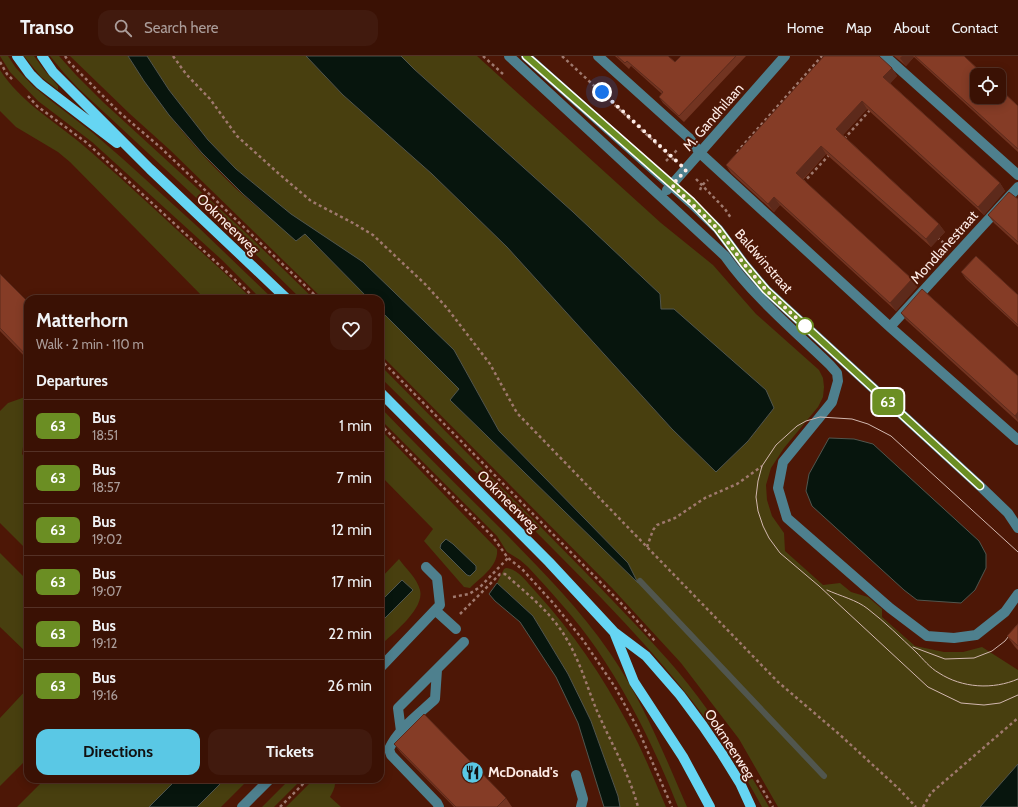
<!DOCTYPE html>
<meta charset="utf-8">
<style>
:root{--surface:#3a1104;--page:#411a0e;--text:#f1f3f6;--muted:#ab9d9a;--line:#543126;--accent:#5ac8e5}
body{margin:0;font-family:Cabin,sans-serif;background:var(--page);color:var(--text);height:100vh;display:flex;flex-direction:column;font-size:15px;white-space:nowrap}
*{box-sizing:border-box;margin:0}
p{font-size:13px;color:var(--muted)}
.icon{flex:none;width:22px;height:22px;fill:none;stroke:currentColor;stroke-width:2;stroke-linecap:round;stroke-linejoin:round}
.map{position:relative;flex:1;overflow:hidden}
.drawer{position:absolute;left:24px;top:239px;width:360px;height:488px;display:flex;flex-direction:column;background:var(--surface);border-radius:12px;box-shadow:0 2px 10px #0003,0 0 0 1px var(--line)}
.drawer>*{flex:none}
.badge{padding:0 8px;border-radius:6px;font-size:14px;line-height:26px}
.tools{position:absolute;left:970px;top:12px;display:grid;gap:8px}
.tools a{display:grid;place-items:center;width:36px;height:36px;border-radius:8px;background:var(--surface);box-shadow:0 2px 10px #0003,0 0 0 1px var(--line);font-size:20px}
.you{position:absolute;width:20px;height:20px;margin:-10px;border:3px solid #fff;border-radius:50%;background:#1a73e8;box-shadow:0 0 0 6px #1a73e833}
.map>.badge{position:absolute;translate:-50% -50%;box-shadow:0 0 0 2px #fff}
h2{padding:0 12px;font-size:15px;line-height:36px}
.round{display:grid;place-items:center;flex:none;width:42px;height:42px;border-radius:12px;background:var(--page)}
.summary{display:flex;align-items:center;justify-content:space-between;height:68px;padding:0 12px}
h1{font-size:19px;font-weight:800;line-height:30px}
.action{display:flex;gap:8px;margin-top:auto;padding:8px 12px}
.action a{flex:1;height:46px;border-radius:12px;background:var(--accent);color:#111;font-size:16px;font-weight:800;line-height:46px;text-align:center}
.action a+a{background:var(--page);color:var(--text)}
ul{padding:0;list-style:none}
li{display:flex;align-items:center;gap:12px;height:52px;padding:0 12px;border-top:1px solid var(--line)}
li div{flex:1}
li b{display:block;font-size:15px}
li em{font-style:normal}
li .badge{min-width:44px;font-weight:700;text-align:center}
header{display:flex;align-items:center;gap:24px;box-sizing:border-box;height:56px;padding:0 20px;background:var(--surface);border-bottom:1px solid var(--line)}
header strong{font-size:19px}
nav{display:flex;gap:22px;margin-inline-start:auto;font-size:14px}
.search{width:280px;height:36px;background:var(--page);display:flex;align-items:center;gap:10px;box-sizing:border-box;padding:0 14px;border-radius:12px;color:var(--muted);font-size:15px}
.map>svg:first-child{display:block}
</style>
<header>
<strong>Transo</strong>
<div class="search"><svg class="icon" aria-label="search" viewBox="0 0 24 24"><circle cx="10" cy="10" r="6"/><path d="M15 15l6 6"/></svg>Search here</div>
<nav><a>Home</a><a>Map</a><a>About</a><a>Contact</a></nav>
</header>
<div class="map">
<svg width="1018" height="751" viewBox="0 0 1018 751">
<rect width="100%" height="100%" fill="#4d1706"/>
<path fill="#483f0f" d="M0 0H8L16 12 33 30 50 44 93 77 123 103 198 171 273 243H261L222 204 92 86 38 45 10 16Z
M24 0H34L45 15 58 30V34L41 21Z
M50 0H59L76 19 103 46 246 177 314 243H301L234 177 78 32 64 17Z
M70 0H128C159 50 199 99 243 139 261 155 279 169 296 185L305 178 369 243H323L170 94 130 58Z
M147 0H306L343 39 432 118 507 191 672 373 716 416 748 385 774 352 661 253 573 156 414 13 401 0H477L661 167 713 209 756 258 819 314 823 322 824 331 823 341 818 351 784 392 771 412 766 429 767 444 772 460 784 477 785 495 823 529 840 527 851 536 868 541 882 553V561L915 590 944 596H963L982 591 1018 614V708L980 751H778L739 683 681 607 612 532 380 298V254L460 333 450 344 637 526 628 507 499 375 454 294 236 113 208 84 169 34Z
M0 14C20 45 51 63 78 85 116 117 151 150 187 183 209 203 231 222 252 243H205L70 106 58 96 16 71 0 55Z
M380 309C431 361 482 412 534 464 579 510 625 556 668 604 707 648 740 700 769 751H762C704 642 615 555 528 468 478 419 430 370 380 321Z
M28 340V386L23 391 22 398 28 405V495L0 467V355L8 347Z
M380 351C421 394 464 436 506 478 543 516 580 553 610 597 643 645 664 698 687 751H678C656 695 630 642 596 592 576 563 552 537 528 511L520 504 507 496 497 480 380 363Z
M380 373 497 493C499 510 481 521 470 532L464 531 424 485 433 473 380 419Z
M0 497 28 525V598L0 571Z
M399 503C406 513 417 522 420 534 425 553 392 578 380 590V567L412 534 402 524 380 546V523Z
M506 512C519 513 527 527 536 536 572 575 603 621 628 668 643 695 654 723 666 751H620L618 740 591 665 568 618 533 560 497 527 504 513Z
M28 632V702L0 730V662Z
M45 723H177L149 751H17Z
M225 723H249L221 751H197Z
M290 723H302L274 751H262Z
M314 723H334C337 729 333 735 330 741L341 751H286Z"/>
<path fill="#07150d" stroke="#51564e" d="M128 0H147L169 34 208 84 236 113 291 158 363 206 454 294 499 375 628 507 638 527 450 344 459 333 380 254V243H369L305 178 296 185 243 138 202 97 169 59 144 25Z
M306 0H401L414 13 573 156 660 238 661 253H674L766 334 774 352 748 385 716 416 672 373 507 191 432 118 343 39Z
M829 382 854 383 873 388 979 485 986 498V512L975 534 961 547 917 544 904 534 812 450 806 435 809 418Z
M446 483 453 488 476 510V514L470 520 467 519 440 492 441 488Z
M402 524 413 534 380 567V546Z
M497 527 533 560 568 618 591 665 618 740 620 751H604L578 667 556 621 520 566 495 545 489 538Z
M1018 708V751H980Z
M177 723H225L197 751H149Z"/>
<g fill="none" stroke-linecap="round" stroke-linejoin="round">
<path stroke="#51564e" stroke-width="6" d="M640 525 824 720"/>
<path stroke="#9f796e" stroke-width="2.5" stroke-dasharray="3 3" stroke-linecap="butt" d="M65 0 69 6 119 56 160 91 319 243
M173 0 186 18 210 43 237 80 278 117 311 145 353 167 373 179 425 228 447 252 490 308 517 357 778 626 839 678 898 732 916 751
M483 0 503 18
M562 0 674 104
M0 6 7 18 14 25
M28 40 37 50 87 87 256 243
M844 83 871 53
M737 96 822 0
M666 105 678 93
M696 123 725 153 731 162
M803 127 831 97
M700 134 702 129 708 124
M937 181 945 188
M380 303 620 546 655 585
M380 368 492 480 508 502 522 513 554 548 583 584 615 631 637 671 672 751
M647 491 653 474 657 469 675 462 705 442 737 428 762 410
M453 541 469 538 480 531 508 502
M460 558 500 518H505C527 538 551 556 566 582 580 605 587 631 597 655 611 687 629 717 638 751
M757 724 773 751
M280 751 308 723
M923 751 931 737 1018 662"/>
<path stroke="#4e808e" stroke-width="10" d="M509 0 725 200C754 241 794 274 830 309L837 317 838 325 832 346 783 406 778 432 787 462 890 552 927 580 954 582 976 579 1005 556 1018 538
M526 0 691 147 718 173 744 208 766 234 980 430 1008 457 1018 472
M598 0 689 82 700 97 890 271 1018 384
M885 0 1018 119
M667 134 785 0
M890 271 1018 131
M435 554 456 573
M380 612 440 549 437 522 426 511
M437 614 435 643C419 658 398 673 389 693L391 699 437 747 439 751
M401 675 398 652 464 586
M576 719 583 743 581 751
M242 751 270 723"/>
<path stroke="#66d5f3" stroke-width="10" d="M17 0 30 18 40 28 117 87
M42 0 53 16 150 113 287 243
M380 336 549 506 614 576 646 600 680 639 703 670 722 698 740 727 751 751
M614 576 634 626 683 701 710 751"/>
<path stroke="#d2b7af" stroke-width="1" d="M1018 496 891 380 868 368 852 363 820 361 806 365 797 370 776 389 762 410 758 425 756 441 758 455 763 470 769 482 780 497 819 530 928 631 961 647 984 649 1000 647 1018 639
M827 534C840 540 857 544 868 553 885 566 901 582 916 596 923 603 930 612 939 617 962 632 993 634 1018 623
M913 591 945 603 974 602 992 595 1005 585 1018 568"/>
</g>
<path fill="#723421" d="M615 0H668L675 6 681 0H746L684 66 663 47 659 41 662 38 631 10 629 13Z
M894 0H964L1018 50V96L914 1 906 10Z
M892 12 897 20 890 27 1000 127 1005 135 984 159 867 53 843 79 939 168 945 176 931 191 826 98 803 124 912 223 917 231 896 255 780 149 774 156 731 117 726 109Z
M1018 143V189L994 167 988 159Z
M961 216 1018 239V271L966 223Z
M0 218 28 246V304L0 275Z
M901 257 1018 320V366L906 264Z
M1018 568V594L1015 591 1007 580Z
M394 688 506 742 512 751H454L401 697Z"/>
<path fill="#5d2a1b" d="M902 0H913L914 1 906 10 900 2Z
M892 12 897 20 889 29 883 21Z
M862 45 867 53 841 81 836 73Z
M821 90 826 98 801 125 796 117Z
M1000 127 1005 135 984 159 978 151Z
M774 141 780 149 774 156 768 148Z
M939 168 945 176 931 191 926 183Z
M912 223 917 231 896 255 890 247Z
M1018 356V365L1015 360Z"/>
<path fill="#853c26" stroke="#5d2a1b" d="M617 0H668L675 6 681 0H736L679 60 659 41 663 36 627 5 625 7Z
M824 0H879L892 12 883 21 1000 127 978 151 862 45 836 73 939 168 926 183 821 90 796 117 912 223 890 247 774 141 768 148 726 109Z
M915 0H964L984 19H977V41H999V32L1018 50V93Z
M1009 136 1018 143V186L988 159Z
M976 200 1018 239V269L961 216Z
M0 218 28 246V301L0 272Z
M922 233 1018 320V356L1015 360 901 257Z
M1018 568V590L1007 580Z
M424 658 506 742 497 751H456L394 688Z"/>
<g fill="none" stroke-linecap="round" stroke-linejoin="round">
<defs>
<path id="line" d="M526 0 692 146 718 173 744 208 766 234 980 430"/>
</defs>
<use href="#line" stroke="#fff" stroke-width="9"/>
<use href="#line" stroke="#6b8e23" stroke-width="6"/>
<path stroke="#feece7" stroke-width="4" stroke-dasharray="0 7.2" d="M602 36 686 114 672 129 718 173 744 208 766 234 805 270"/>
</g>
<defs>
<symbol id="restaurant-disc" viewBox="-11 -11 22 22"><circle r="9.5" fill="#5ac8e5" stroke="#4d1706"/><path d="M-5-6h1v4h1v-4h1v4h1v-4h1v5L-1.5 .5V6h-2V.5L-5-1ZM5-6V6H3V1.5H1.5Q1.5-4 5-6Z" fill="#111"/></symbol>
</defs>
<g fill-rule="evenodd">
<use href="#restaurant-disc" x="460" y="704" width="25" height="25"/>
</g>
<circle fill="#fff" stroke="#6b8e23" stroke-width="2" cx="805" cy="270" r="8"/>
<g text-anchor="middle" stroke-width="4" stroke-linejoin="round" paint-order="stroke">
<g font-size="14" fill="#feece7" stroke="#4d1706">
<text transform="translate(713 61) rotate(-49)" y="5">M. Gandhilaan</text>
<text transform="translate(228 168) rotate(44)" y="5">Ookmeerweg</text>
<text transform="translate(944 191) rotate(-48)" y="5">Mondlanestraat</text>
<text transform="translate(764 205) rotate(49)" y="5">Baldwinstraat</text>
<text transform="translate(508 445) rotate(45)" y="5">Ookmeerweg</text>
<text transform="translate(730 688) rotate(57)" y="5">Ookmeerweg</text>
</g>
<g font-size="14" font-weight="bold" fill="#feece7" stroke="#4d1706" text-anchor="start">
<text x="488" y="721">McDonald's</text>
</g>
</g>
</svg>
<div class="tools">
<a><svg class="icon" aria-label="locate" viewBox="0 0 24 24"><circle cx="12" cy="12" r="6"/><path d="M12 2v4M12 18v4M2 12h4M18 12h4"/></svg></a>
</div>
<div class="you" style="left:602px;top:36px"></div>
<b class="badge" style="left:888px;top:346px;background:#6b8e23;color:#fff">63</b>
<section class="drawer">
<div class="summary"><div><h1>Matterhorn</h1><p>Walk · 2 min · 110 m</p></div><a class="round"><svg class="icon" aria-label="heart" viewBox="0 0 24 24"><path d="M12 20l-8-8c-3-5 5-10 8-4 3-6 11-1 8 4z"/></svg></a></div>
<h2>Departures</h2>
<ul>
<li><span class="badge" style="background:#6b8e23;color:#fff">63</span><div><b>Bus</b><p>18:51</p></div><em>1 min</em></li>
<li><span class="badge" style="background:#6b8e23;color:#fff">63</span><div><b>Bus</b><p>18:57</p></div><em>7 min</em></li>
<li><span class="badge" style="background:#6b8e23;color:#fff">63</span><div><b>Bus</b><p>19:02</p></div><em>12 min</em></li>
<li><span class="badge" style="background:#6b8e23;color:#fff">63</span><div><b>Bus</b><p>19:07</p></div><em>17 min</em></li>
<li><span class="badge" style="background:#6b8e23;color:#fff">63</span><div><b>Bus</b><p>19:12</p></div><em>22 min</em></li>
<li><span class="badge" style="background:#6b8e23;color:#fff">63</span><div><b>Bus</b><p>19:16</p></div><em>26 min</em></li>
</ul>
<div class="action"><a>Directions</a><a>Tickets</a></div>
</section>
</div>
